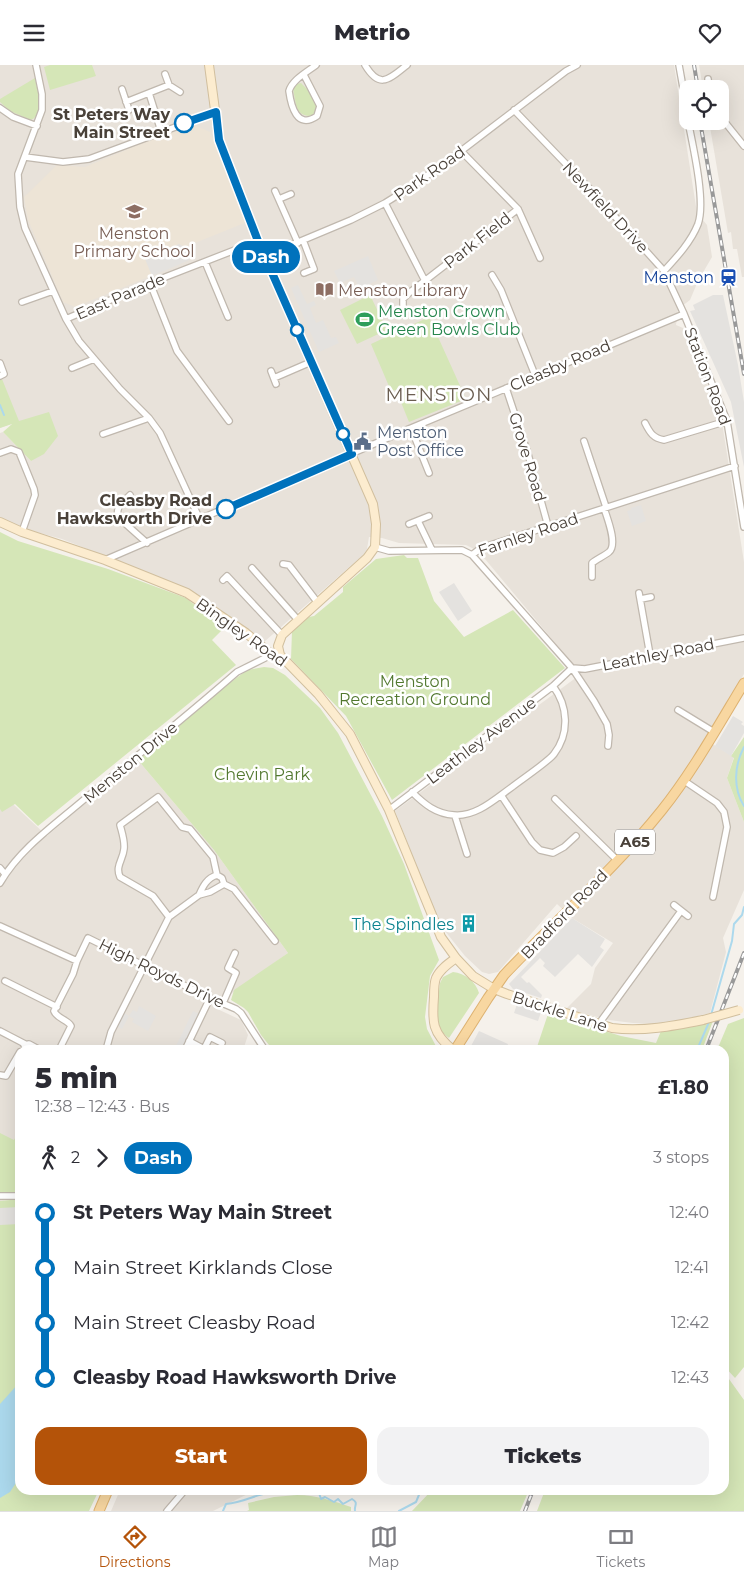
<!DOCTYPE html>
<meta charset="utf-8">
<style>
:root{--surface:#fff;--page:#f2f2f3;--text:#2b2b33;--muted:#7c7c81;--line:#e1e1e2;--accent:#b45309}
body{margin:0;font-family:Montserrat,sans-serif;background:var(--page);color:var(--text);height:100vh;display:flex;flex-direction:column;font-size:19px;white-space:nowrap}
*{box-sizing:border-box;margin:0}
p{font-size:16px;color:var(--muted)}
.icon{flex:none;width:28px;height:28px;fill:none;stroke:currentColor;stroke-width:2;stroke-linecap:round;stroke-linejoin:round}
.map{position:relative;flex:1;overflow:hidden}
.sheet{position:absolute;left:15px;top:980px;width:714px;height:450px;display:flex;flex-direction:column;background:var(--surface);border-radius:15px;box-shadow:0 5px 20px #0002}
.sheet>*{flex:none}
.badge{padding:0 10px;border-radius:16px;font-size:18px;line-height:32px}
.buttons{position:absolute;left:679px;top:15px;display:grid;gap:10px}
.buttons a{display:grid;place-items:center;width:50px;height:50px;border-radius:10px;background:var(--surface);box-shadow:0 5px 20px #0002;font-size:25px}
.map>.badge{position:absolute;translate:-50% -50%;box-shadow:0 0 0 2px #fff}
.legs{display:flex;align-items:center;gap:8px;height:55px;padding:0 20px;font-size:16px}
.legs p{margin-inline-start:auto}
.summary{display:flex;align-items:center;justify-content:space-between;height:85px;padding:0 20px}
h1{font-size:28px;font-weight:800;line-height:38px}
.cta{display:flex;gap:10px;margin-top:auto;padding:10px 20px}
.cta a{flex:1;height:58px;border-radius:15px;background:var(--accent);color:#fff;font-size:20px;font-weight:800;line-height:58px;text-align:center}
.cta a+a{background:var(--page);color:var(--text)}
ul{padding:0 20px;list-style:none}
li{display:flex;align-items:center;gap:18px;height:55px;font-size:19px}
li i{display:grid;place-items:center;width:8px;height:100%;margin:0 6px;background:currentColor}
li i::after{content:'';width:12px;height:12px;margin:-6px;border:4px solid;border-radius:50%;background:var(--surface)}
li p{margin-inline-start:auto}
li:first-child i{background:linear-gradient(#0000 50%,currentColor 0)}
li:last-child i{background:linear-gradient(currentColor 50%,#0000 0)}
header{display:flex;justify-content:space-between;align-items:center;height:65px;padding:0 20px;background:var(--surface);font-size:22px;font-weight:800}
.tab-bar{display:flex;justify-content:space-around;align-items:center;height:70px;border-top:1px solid var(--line);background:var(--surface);font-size:14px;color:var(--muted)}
.tab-bar a{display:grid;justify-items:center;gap:2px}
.tab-bar .selected{color:var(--accent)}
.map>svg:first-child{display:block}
</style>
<header><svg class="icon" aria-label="menu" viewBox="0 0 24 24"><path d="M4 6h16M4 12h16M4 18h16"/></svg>Metrio<svg class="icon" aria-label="heart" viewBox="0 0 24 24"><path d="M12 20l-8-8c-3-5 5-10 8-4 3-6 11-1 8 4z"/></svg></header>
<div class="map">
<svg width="744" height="1446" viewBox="0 0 744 1446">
<rect width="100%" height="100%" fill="#f5f1eb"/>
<path fill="#e8e2da" d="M0 0H674L697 148 707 160 712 192 698 216 690 235 678 244 676 260 683 263 721 351 744 497V609L704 674 734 692 727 713 744 757V825L723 873 726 887 710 948 667 959 633 958 609 955 566 944 591 919 595 903 613 878 572 853 557 839 498 907 489 909 482 907 465 891 445 866 437 852 395 746 581 609 485 494 474 484 466 480 399 478 382 473 369 472 367 484 363 490 264 577 183 522 62 474 18 462 0 454V368L3 367 31 396 19 356 0 363Z
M699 0H744V212H742L737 184H733L731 167 728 168 709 56H720V24H703Z
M137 694 214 785 288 888 213 942 241 955 248 970 243 985H20V1134L0 1136V740H14L47 771Z
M120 1425H256L213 1446H111Z"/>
<path fill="#ede4d6" d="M194 60 210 67 247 157 185 182 190 195 75 242 63 237 28 155 24 132 57 100 85 102 172 66Z"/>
<path fill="#d5e6b7" d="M50 0H92L96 11 50 25 44 2Z
M35 13C37 25 46 48 31 55L10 46 0 37V34Z
M301 18 310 27 317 40 315 48 310 51C295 51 296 37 293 24L297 19Z
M370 230 387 265 357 279 340 245Z
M429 252 466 334 409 357 396 325 391 326 371 279Z
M2 314 19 356 49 347 58 371 44 389 31 396 3 367 12 359 0 363V315Z
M0 467 18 476 108 504 186 533 224 563 212 575 236 600 38 761 15 739 2 747 0 744Z
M404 490 407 493H418L434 536 464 572 513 545 565 603 392 735 346 651 291 594 292 566 309 552 314 551 343 527V522L376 494Z
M264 602 273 603 285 610 320 643 338 668 382 751 404 799 439 895 430 911 425 952 427 964 438 985H273L261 970 248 947 244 943 231 935 234 925 288 888 214 785 137 694 219 626 247 605Z
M744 672V757L727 713 734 693 731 691Z
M453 907C465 908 476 917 479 928L449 973C430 960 438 938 440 918L443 912Z
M548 949 621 971 656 978 661 966 713 956 702 985H536Z
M744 953V1302L735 1313 724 1301V985H717L728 959Z
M20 1063V1127H0V1068L14 1075Z
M20 1134V1425H99L89 1446H0V1136Z
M724 1307 744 1335V1446H537L545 1425H724Z
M432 1425H529L520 1446H412Z
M297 1430C316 1430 333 1436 351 1442V1446H247L249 1445 248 1438 274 1432Z"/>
<path fill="#e4e2df" d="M179 179 184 182 190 195 152 211 145 194Z
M368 191 378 215 363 222 358 220 354 212 340 218 334 206Z
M298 220 307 239 314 236 316 240 310 243 316 258 323 255 331 273 336 272 339 278 319 287 291 223Z
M713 230H723L738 300 744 337V402L731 337 690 246 695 245 693 240Z
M641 440 646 456 632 461 627 446 631 445V443Z
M454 518 472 546 458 556 439 527Z
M733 651 743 657 741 659 744 661V668L731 691 715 681Z
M572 853 605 874 600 882 604 885 592 902 578 889 555 912 543 901 545 898 540 893 521 912 527 918 529 917 542 930 541 933 513 924 509 919Z
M517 939 541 947 538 956 514 948Z
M139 941 156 951 148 966 132 957 134 954 129 951 122 964 114 960 121 946 129 951 133 945 137 947Z
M193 946 202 950 185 985H174Z
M479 966 508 979 506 985H482L471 981Z
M20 1142V1159L0 1160V1143Z"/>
<path fill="#acd9ed" d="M18 1319H20V1412L10 1427 0 1433V1339Z"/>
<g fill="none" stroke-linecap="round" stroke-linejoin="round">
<path stroke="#acd9ed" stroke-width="2" d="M0 340 4 350
M744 682C734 701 733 723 744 741
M711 950 732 876 734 859 742 850 744 842
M697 985 709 957
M318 1425 321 1434 325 1432 334 1437 338 1434 343 1439 352 1434C359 1438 354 1440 355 1446
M223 1446 226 1439C251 1437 263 1422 290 1429L294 1425
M399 1446 416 1437 421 1425"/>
<defs>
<path id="street" d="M36 0 42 29V45L18 109 20 142 25 163 66 254 79 276 120 324 149 353 160 368 200 455
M365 0C380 25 389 14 407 0
M679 0 688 51
M165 9 169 20
M304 10 320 41 317 51C297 65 291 41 289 26 292 15 307 7 316 0
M708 14 709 24
M122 24 129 45
M149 28 161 66
M126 37 169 20 180 27
M0 43 13 52 37 61
M514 45 592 126 664 206 684 249 727 356 744 462
M720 51 744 81
M461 86 518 144 540 193
M25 92 63 97 89 94 216 47
M275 126 298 178
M279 134 291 129
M385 138 425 216
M303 175 314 204 304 208
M265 191 351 155 385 138 414 120 461 86 566 6 577 0
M205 197 228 252
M664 206C676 193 691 177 698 159 706 137 693 81 688 56
M492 210 501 225 535 310
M150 218 177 286 229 356
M22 237 53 226
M403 250V234L409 228 518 144
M66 254 150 218 258 176
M0 298 4 309 0 311
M72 303 94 294
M271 306 276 319
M274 313 311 297
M506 323 528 389 548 461
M645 358C650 368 653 373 664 375L727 356
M411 363 429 408
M103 369 149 353
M584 376 606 442
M0 388 11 384 19 387 34 424 35 430 22 467
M130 430C123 437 114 443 119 453L147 478
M418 456 432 485
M409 459 429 451
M375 482 389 486 462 485 472 490 481 483 735 401
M472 490 572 603 594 636 607 659 609 670 608 681
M105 495 404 366 684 249
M283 499 289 500 318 538
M252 503 298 555
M592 512V498C597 494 604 491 609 487 618 479 607 453 604 443
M223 515 227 511 282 570
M639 528 650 590
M641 534 651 532
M572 603 585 604 744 573
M678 645 714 667
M683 715 717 738 724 747 727 762 713 832
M412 727C424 739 436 749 454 750 476 752 495 734 512 722 522 714 548 697 554 689 570 668 568 641 553 621
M501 730 532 777 540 785 553 788 564 782 576 771
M555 734 617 795
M389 745 553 621 572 603
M455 751 467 789
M0 803 5 809
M0 818C20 783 57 758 87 732 137 691 188 650 237 607L265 593 270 588
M224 819 234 824 275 876
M674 840 688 851
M169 852 153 831 120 812C115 801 123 795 124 784 125 776 122 768 120 760L158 732 182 762 190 764 213 792 217 810
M0 861 77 896 88 873 210 933 236 944 241 948 265 985
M5 916 57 942
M223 938 236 908 228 903 235 888
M598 960 681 846
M0 966 25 979
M189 976 204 984 210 972 222 978
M24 980 29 979 40 985
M59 985 71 961C67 954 57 954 54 946L73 909 77 896
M106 985 111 967 169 852 199 830 210 827 224 819 222 813 217 810C207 813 203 821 199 830
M185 985 210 933
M0 1010 6 1011 20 987
M0 1131H20
M167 1446 185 1425"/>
<path id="secondary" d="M209 0 219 75 258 176 373 439 376 459 375 482 367 493 282 570 278 581 280 590 318 629 350 669 389 745 441 872 456 893 473 911 494 924 507 929 612 963C643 967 673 961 703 955
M0 457 22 467 105 495 187 528 246 568 270 588 280 590
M453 985C432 968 432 957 434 932 434 926 434 918 436 913 440 904 449 898 456 893"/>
<path id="primary" d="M455 985 488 933 504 910C556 855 614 805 662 745 693 706 718 661 744 618
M99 1446 108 1425"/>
</defs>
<use href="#street" stroke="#c0b8ae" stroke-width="8"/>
<use href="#secondary" stroke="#d1bf9e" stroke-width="10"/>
<use href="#primary" stroke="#ddb271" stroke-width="11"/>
<use href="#street" stroke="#fff" stroke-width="5.5"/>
<use href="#secondary" stroke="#fceccf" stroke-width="8"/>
<use href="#primary" stroke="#f8d7a1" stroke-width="9"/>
<defs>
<path id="rail" d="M694 0 698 24
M700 56 744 309
M706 985 744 888
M525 1446 533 1425"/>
</defs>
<use href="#rail" stroke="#999" stroke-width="4"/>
<use href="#rail" stroke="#fff" stroke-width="2" stroke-dasharray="5.5" stroke-linecap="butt"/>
<defs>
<path id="secondary-bridge" d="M703 955 739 945"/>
</defs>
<use href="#secondary-bridge" stroke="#d1bf9e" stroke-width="10" stroke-linecap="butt"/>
<use href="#secondary-bridge" stroke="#fceccf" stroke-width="8"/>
</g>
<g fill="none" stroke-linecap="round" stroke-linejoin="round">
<defs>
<path id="line-1" d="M184 58 216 47 219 75 258 176 352 389 226 444"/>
</defs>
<use href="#line-1" stroke="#fff" stroke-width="11"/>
<use href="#line-1" stroke="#0072bc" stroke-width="8"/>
</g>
<defs>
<symbol id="school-bare" viewBox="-9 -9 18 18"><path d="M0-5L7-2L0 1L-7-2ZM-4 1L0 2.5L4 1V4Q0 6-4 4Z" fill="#8d6e63" stroke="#fff" stroke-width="2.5" paint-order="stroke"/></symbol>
<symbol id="station-bare" viewBox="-9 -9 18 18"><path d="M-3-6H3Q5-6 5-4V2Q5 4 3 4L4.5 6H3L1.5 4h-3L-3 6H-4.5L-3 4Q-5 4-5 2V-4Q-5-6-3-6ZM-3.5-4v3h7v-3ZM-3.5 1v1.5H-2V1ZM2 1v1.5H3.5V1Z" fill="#1a4fb4" stroke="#fff" stroke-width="2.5" paint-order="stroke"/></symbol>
<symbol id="library-bare" viewBox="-9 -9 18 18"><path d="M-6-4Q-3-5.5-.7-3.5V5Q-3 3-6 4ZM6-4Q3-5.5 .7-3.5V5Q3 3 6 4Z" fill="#8d6e63" stroke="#fff" stroke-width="2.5" paint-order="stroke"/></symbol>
<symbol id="stadium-bare" viewBox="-9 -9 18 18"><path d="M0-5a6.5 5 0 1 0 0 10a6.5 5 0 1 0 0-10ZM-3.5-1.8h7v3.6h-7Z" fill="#2e9e5b" stroke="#fff" stroke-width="2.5" paint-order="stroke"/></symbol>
<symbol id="civic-bare" viewBox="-9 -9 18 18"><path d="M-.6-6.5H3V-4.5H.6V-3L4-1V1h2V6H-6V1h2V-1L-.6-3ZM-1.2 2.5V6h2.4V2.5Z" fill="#5c6f8a" stroke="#fff" stroke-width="2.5" paint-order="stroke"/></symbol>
<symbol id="building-bare" viewBox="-9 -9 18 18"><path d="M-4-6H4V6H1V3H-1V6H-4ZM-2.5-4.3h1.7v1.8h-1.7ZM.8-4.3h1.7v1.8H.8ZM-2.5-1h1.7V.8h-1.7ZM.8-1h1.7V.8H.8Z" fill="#0f9aa8" stroke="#fff" stroke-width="2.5" paint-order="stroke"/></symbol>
</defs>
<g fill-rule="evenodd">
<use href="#school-bare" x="122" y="134" width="25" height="25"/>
<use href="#station-bare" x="716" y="200" width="25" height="25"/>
<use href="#library-bare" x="312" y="212" width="25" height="25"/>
<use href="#stadium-bare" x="352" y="242" width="25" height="25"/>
<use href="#civic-bare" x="350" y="364" width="25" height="25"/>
<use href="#building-bare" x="456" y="846" width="25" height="25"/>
</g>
<g fill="#fff" stroke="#0072bc" stroke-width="2.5">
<circle cx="184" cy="58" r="9"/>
<circle cx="297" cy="265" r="6"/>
<circle cx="343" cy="369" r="6"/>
<circle cx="226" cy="444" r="9"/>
</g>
<g text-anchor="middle" stroke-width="5" stroke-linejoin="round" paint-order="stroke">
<rect fill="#fff" stroke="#807a74" stroke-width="1" x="615" y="764.5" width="40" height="25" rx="4"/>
<g font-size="15" font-weight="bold" fill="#494139">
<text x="635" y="782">A65</text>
</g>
<g font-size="16" font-weight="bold" fill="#494139" stroke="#fff" text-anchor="end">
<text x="170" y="55">St Peters Way<tspan x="170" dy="18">Main Street</tspan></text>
<text x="212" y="441">Cleasby Road<tspan x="212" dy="18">Hawksworth Drive</tspan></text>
</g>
<g font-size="16" fill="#494139" stroke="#fff">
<text transform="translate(429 108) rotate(-35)" y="6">Park Road</text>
<text transform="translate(606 142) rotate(47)" y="6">Newfield Drive</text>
<text transform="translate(477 175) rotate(-38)" y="6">Park Field</text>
<text transform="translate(120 231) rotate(-23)" y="6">East Parade</text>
<text transform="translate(560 300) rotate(-23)" y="6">Cleasby Road</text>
<text transform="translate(708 311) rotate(69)" y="6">Station Road</text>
<text transform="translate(528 392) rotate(73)" y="6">Grove Road</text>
<text transform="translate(528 469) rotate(-19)" y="6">Farnley Road</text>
<text transform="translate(242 567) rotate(35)" y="6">Bingley Road</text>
<text transform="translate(658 589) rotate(-11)" y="6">Leathley Road</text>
<text transform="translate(481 675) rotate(-37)" y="6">Leathley Avenue</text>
<text transform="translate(130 697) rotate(-40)" y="6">Menston Drive</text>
<text transform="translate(564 849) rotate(-46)" y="6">Bradford Road</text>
<text transform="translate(162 908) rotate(26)" y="6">High Royds Drive</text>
<text transform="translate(560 946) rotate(18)" y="6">Buckle Lane</text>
</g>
<g font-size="16" fill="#785e54" stroke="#fff">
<text x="134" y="174">Menston<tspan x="134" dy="18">Primary School</tspan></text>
<text x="338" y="231" text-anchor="start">Menston Library</text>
</g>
<g font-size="16" fill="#164399" stroke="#fff" text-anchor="end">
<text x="714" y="218">Menston</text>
</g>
<g font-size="16" fill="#27864d" stroke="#fff" text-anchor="start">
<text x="378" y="252">Menston Crown<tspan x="378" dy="18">Green Bowls Club</tspan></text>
</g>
<g font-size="16" fill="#4e5e75" stroke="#fff" text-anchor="start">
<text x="377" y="373">Menston<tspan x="377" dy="18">Post Office</tspan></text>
</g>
<g font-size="16" fill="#52782f" stroke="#fff">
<text x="415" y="622">Menston<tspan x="415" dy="18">Recreation Ground</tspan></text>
<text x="262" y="715">Chevin Park</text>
</g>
<g font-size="16" fill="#0d838f" stroke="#fff" text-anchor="end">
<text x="454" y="865">The Spindles</text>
</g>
<g font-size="19" letter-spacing="1" fill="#6b5e51" stroke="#fff">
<text x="439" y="336">MENSTON</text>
</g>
</g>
</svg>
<div class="buttons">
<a><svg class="icon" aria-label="locate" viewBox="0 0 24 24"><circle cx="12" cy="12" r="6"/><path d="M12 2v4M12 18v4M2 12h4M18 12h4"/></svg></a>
</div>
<b class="badge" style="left:266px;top:192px;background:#0072bc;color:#fff">Dash</b>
<section class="sheet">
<div class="summary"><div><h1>5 min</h1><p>12:38 – 12:43 · Bus</p></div><b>£1.80</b></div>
<div class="legs"><svg class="icon" aria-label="walk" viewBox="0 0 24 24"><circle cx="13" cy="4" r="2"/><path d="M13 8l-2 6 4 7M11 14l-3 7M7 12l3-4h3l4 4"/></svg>2<svg class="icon" aria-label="forward" viewBox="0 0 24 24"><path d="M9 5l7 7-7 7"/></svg><b class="badge" style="background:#0072bc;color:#fff">Dash</b><p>3 stops</p></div>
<ul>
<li><i style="color:#0072bc"></i><b>St Peters Way Main Street</b><p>12:40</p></li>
<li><i style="color:#0072bc"></i><span>Main Street Kirklands Close</span><p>12:41</p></li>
<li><i style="color:#0072bc"></i><span>Main Street Cleasby Road</span><p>12:42</p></li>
<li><i style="color:#0072bc"></i><b>Cleasby Road Hawksworth Drive</b><p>12:43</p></li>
</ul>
<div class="cta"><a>Start</a><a>Tickets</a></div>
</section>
</div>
<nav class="tab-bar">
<a class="selected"><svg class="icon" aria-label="directions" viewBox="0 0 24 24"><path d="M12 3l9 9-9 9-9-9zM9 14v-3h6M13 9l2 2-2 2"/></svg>Directions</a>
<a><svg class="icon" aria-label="map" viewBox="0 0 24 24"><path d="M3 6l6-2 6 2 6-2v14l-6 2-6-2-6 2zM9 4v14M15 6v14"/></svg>Map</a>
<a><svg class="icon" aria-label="tickets" viewBox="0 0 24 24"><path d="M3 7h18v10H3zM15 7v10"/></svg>Tickets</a>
</nav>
